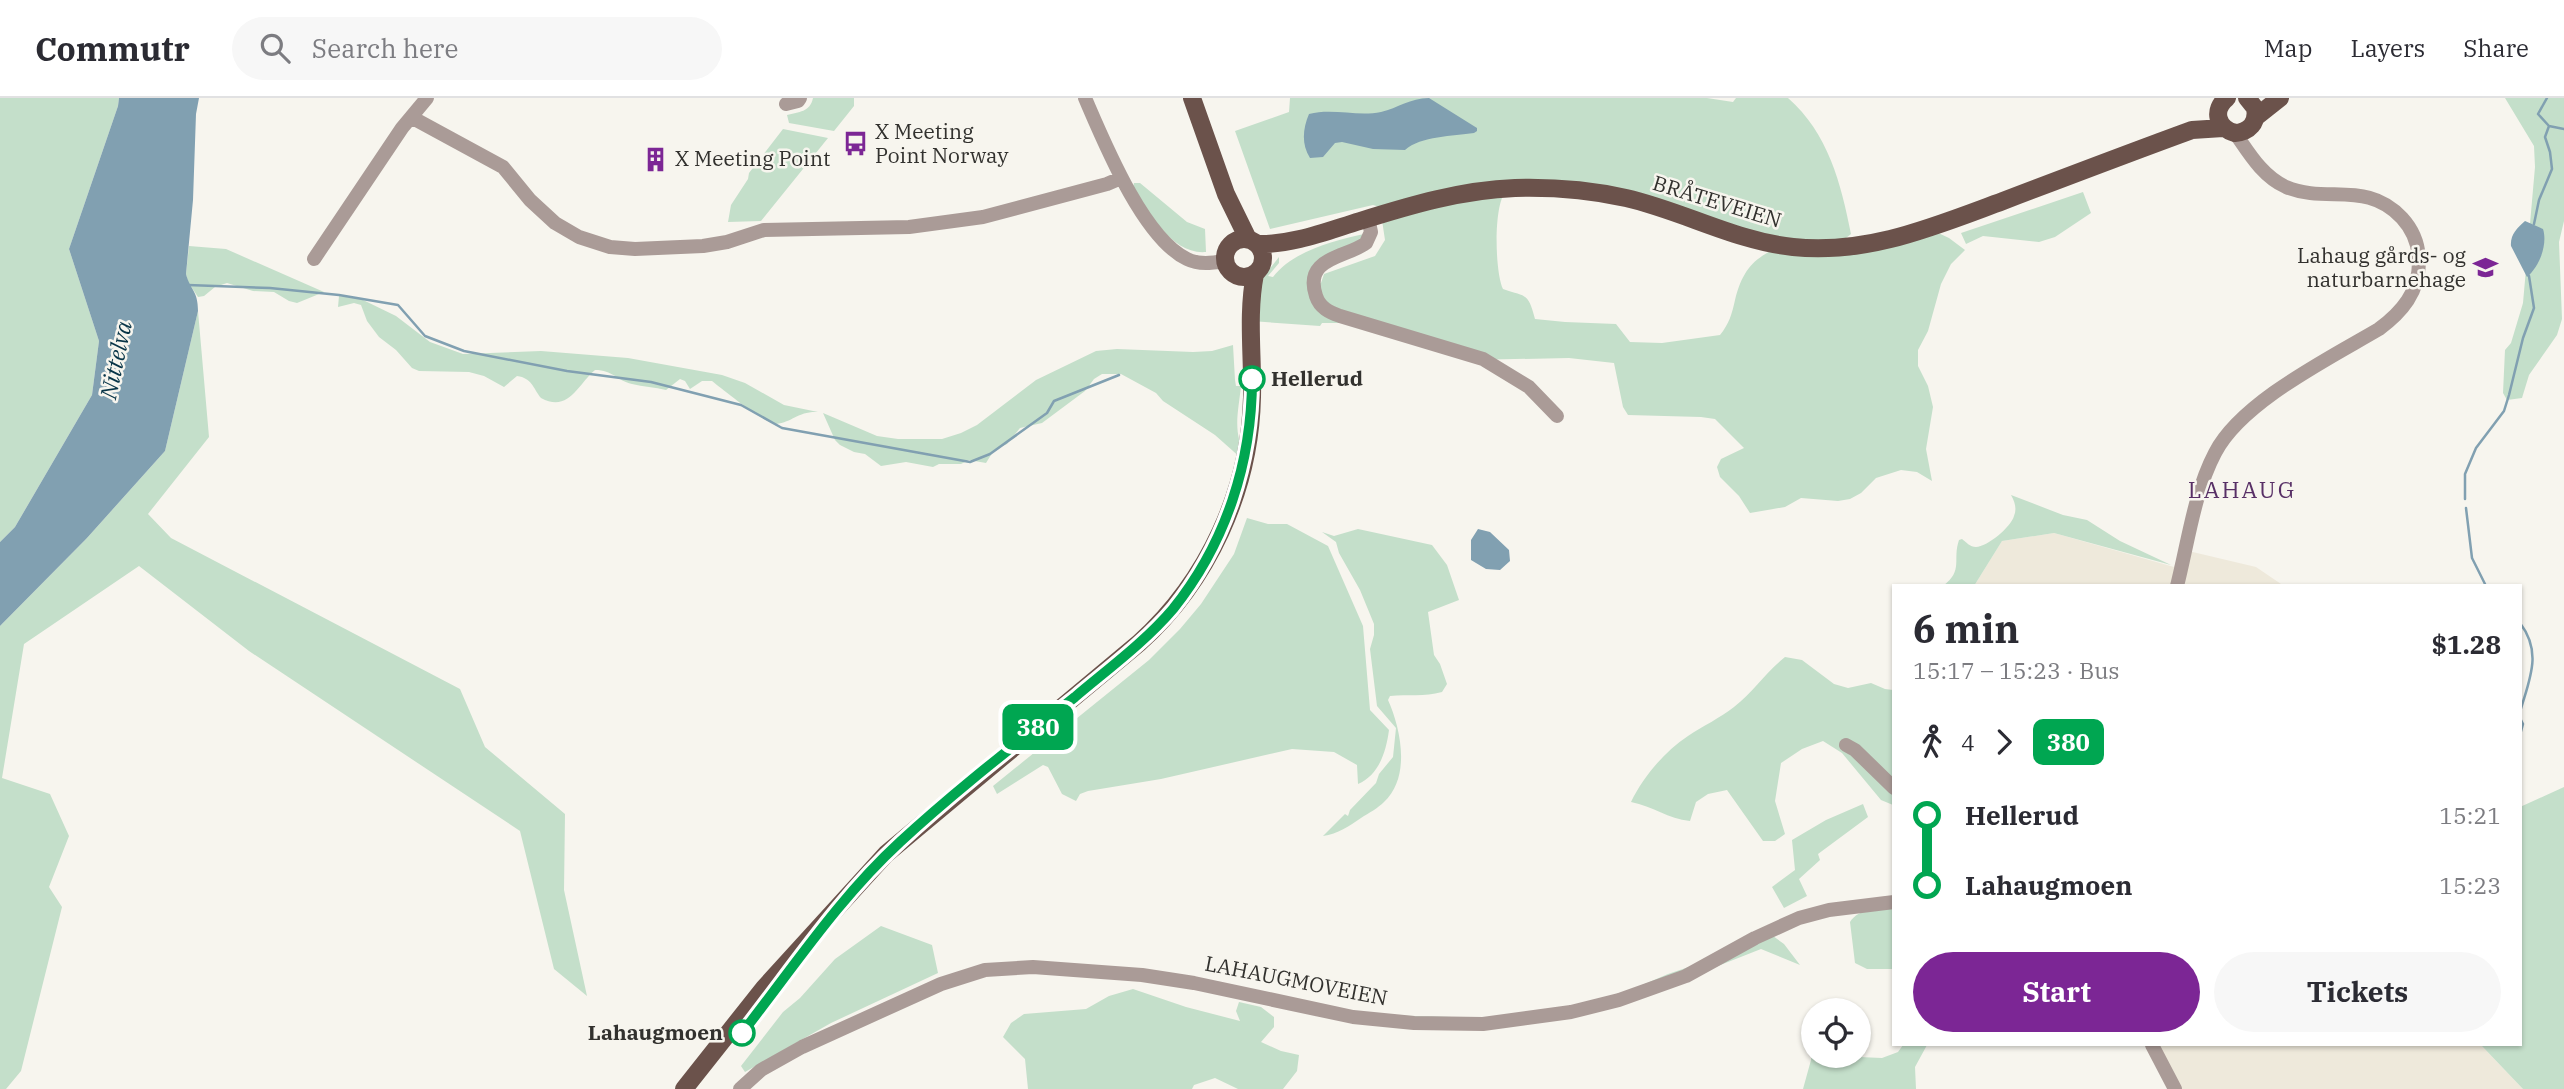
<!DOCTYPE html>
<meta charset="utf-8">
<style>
:root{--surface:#fff;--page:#f7f7f7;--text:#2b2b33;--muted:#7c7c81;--line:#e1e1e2;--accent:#7c2695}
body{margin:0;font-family:"IBM Plex Serif",serif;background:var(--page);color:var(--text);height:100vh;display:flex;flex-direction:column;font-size:26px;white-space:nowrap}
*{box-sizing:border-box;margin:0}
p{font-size:23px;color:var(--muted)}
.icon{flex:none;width:38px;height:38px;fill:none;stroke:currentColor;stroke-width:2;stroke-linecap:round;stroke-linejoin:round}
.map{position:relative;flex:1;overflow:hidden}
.details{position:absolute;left:1892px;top:486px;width:630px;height:462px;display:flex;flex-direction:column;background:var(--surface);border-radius:0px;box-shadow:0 2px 5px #0004}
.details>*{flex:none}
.badge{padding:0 14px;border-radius:10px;font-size:24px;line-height:46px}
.tools{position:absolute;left:1801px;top:900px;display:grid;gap:14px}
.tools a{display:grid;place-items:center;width:70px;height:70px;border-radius:50%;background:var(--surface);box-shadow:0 2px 5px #0004;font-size:35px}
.map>.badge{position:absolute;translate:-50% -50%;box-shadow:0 0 0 4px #fff}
.legs{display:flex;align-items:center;gap:10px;height:77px;padding:0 21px;font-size:23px}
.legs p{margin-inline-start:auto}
.headline{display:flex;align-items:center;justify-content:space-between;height:119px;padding:0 21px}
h1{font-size:38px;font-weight:700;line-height:52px}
.cta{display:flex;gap:14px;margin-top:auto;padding:14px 21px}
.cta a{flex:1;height:80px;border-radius:42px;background:var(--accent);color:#fff;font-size:28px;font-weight:700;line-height:80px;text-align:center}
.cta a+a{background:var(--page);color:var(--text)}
ul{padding:0 21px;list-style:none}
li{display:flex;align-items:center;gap:24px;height:70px;font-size:26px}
li i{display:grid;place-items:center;width:10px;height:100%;margin:0 9px;background:currentColor}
li i::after{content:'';width:18px;height:18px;margin:-9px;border:5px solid;border-radius:50%;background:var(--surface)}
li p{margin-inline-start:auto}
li:first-child i{background:linear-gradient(#0000 50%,currentColor 0)}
li:last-child i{background:linear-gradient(currentColor 50%,#0000 0)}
header{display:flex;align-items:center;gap:42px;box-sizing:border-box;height:98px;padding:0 35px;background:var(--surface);border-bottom:2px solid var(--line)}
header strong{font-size:33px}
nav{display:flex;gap:38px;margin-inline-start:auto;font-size:24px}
.search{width:490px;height:63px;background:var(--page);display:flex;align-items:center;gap:18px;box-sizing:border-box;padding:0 24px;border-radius:38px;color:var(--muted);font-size:26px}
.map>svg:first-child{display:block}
</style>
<header>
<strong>Commutr</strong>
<div class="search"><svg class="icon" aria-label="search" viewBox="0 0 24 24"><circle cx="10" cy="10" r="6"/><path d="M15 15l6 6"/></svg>Search here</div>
<nav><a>Map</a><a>Layers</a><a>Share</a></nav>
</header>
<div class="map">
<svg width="2564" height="991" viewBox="0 0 2564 991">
<rect width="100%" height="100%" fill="#f7f5ee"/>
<path fill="#eee9db" d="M2054 435 2174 469 2180 451 2256 469 2284 488H1974L2002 443Z
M2146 947H2481L2523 991H2170Z"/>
<path fill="#c4dfca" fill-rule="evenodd" d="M0 0H119L118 8 69 151 99 243 92 297 15 429 0 444Z
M813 0H854V8L834 33 789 25 787 17C799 14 810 14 813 0Z
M1290 0H1707L1733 4 1736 0H1788C1828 35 1841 85 1851 136L1841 144H1831H1856L1921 127 1949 140 1965 152 1951 166 1941 186 1928 233 1918 252V268L1928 288 1933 309 1926 351 1932 383 1917 374 1901 372 1876 380 1861 395 1850 401 1838 403 1801 400 1785 409 1750 415 1739 398 1720 379 1717 369 1721 361 1744 350 1715 321 1701 319 1628 317 1623 309 1614 265 1569 260 1469 262 1402 238 1351 225H1322L1320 228 1251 223V176L1264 178 1279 159V165L1268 178 1273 179C1293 153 1333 143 1364 136L1363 142C1342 160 1322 150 1311 183L1321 185 1324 176 1375 158 1385 142 1380 109 1373 107 1270 131 1235 33 1289 14ZM1544 90 1585 92 1625 98 1716 131 1739 130 1789 144C1758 158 1744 166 1735 202 1732 216 1729 226 1720 237L1662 245 1630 244 1616 226 1565 224 1535 221C1528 194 1526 199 1503 191 1495 175 1493 107 1506 93Z
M2505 0H2564V123L2559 144 2562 221 2557 237 2529 277 2522 300 2507 302 2503 295 2505 252 2511 245 2523 205 2535 69 2534 48Z
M783 31 828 40 761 123 728 124 731 107 748 81 749 75Z
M1134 85H1140L1187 124 1205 131 1206 154C1172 157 1149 114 1133 90Z
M2083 94 2091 115 2055 139 2039 144 1983 138 1966 146 1961 135Z
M189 148 226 151 324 194 297 205 289 203 274 194 253 193 227 185 215 189 204 198 198 199 188 184 186 176Z
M339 198 361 201 396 218 430 244 463 256 541 253 628 260 722 277 745 285 784 307 818 314C798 313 793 324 776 326 767 327 722 291 712 283H702L690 291 685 283 680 281 666 292C655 289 643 289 632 286 616 282 613 272 595 272 578 286 569 315 541 300 533 290 532 280 517 278L504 289 484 278 469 274 419 273 412 270 396 252 379 239 367 223 361 207 354 205 338 209Z
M198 213 209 339 148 416 171 440 460 591 485 649 565 716 564 792 587 898 554 871 520 733 249 553 139 468 24 546 2 680 50 696 69 738 49 789 62 809 21 973 6 991H0V528L87 440 165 353Z
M1233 247 1235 282 1236 288H1241C1238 317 1232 334 1247 361H1242L1215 337 1163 303 1156 295 1121 276H1102L1094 281 1085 293 1042 325 1020 330 1007 346 994 352 986 365 969 362 961 366H939L933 369 906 364 881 368 865 356 854 354 840 347 835 342 823 315 877 338 898 341H942L961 335 977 327 1036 282 1096 253 1117 251 1193 254 1212 253Z
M2011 397 2063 417 2087 422 2120 443 2171 467 2054 435 2002 443 1974 488H1943C1964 472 1952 462 1959 442L1962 441C1966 444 1970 449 1976 449 1987 449 2011 429 2014 418 2017 411 2015 404 2011 397Z
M1247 420 1268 426H1287L1328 448 1363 528 1370 612 1389 632C1386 654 1379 677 1358 686L1357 667 1334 654 1292 651 1161 681 1088 693 1080 696 1076 703 1062 696 1048 669 1043 667 997 696 993 688 1149 562 1180 531 1201 506 1234 456Z
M1358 431 1432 447 1447 467 1459 502 1428 514 1434 557 1440 566 1447 586 1442 594C1424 599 1408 596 1390 598L1388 602C1401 631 1411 679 1384 704 1378 710 1369 715 1361 720 1349 728 1338 736 1323 738L1345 716 1348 718 1350 712 1376 685 1379 676 1393 659 1396 630 1377 608 1370 551 1374 537V526L1360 492 1339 455 1336 444 1322 434 1334 438Z
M1785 559 1802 562 1834 586 1848 590 1871 585 1885 591 1893 592V707L1881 702 1842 655 1823 643 1802 651 1781 665 1775 703 1785 736 1775 743H1763L1727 692 1708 696 1696 704 1690 723C1668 721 1653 708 1631 704 1643 679 1664 654 1688 638 1703 628 1720 620 1734 609 1753 594 1766 574 1785 559Z
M2564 689V991H2523L2481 947H2520V709Z
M1863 706 1868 719 1818 756 1820 762 1799 781 1807 798 1784 810 1772 789 1795 772 1792 742 1826 722Z
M1893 809V871H1867L1855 865 1850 824C1859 810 1878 811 1893 809Z
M881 828 932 847 938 875 831 925 745 974 741 968 783 914 800 900 835 861Z
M1766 833 1784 846 1800 867 1761 851C1702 874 1642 900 1580 914 1514 929 1445 927 1378 923L1377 917 1452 919 1470 923 1505 922 1525 921 1598 906 1668 876 1742 851 1761 840Z
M1133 891 1186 909 1240 923 1236 913 1239 904 1261 909 1274 919V929L1261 944 1281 953 1299 957 1297 973 1283 991H1238L1215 980 1194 987 1192 991H1028L1025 961 1003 939 1011 925 1024 916 1086 911 1109 898Z
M1813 927V957L1882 960 1898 954 1903 947H1927L1915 969 1916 991H1803L1811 962Z"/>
<path fill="#81a0b1" d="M119 0H199L196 16 193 102 186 176C190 192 198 192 198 213L165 353 87 440 0 528V444L15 429 92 297 99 243 69 151 118 8Z
M1429 0 1477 30V33L1474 35C1453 38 1421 38 1405 52L1373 51 1342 44 1335 45 1323 59 1310 60C1301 46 1303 30 1309 16 1333 10 1358 19 1381 14 1398 10 1410 0 1429 0Z
M2525 123 2543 131C2548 147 2539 169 2527 179L2511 148C2510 137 2517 130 2525 123Z
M1478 431 1490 434 1509 452 1510 463 1500 472 1486 471 1471 462V442Z"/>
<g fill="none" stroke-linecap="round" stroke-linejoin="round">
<path stroke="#81a0b1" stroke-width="2.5" d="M2549 28 2564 31
M2534 126 2539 102 2552 71 2550 54 2545 39 2549 28 2538 16 2547 0
M188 187 270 190 339 197 398 207 425 238 464 253 567 273 651 284 741 307 782 330 970 364 990 356 1047 315 1054 303 1119 277
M2465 401V376L2476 350 2504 313 2509 297 2523 240 2534 210 2529 178
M2466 410 2472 460 2486 488
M2520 525C2543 555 2529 582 2520 614
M2520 620 2523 626 2520 637"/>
<path stroke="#aa9b97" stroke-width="14" d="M1085 0C1104 44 1143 140 1187 161 1199 167 1212 165 1225 163
M786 6 798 3 800 0
M411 19 503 69 530 102 555 125 579 139 610 149 635 151 703 148 727 144 764 132 909 129 983 119 1107 86 1121 80
M1368 120 1371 134 1366 145C1346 160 1303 159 1316 198 1320 210 1329 214 1340 218L1483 261 1529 289 1557 318
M314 161 402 30 427 0
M2177 488C2188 445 2194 395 2215 355 2241 304 2330 260 2379 231 2402 214 2419 194 2419 164 2419 148 2413 132 2402 120 2367 82 2327 106 2286 89 2262 78 2249 55 2235 35
M1846 647 1855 652 1894 690
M2152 947 2175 991
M740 991 761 972 802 949 941 886 985 872 1033 869 1142 877 1194 885 1353 919 1414 925 1483 926 1571 914 1619 902 1686 878 1755 840 1799 820 1829 812 1894 804"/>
<path stroke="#6b524b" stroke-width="18" d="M1192 0 1226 96 1248 141
M2227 0C2212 12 2217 30 2235 35 2249 34 2258 25 2255 10L2247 0
M2256 19 2280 0
M1225 160a19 19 0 1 1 38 0a19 19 0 1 1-38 0Z
M1257 146C1293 147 1327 133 1360 123 1411 107 1462 92 1515 90 1552 89 1590 92 1626 100 1683 113 1735 143 1793 149 1868 157 1935 128 2003 103 2066 79 2129 55 2192 32L2223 30
M684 991 764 890 886 756 1139 545C1208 483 1250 392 1252 299 1253 257 1247 217 1255 176"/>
</g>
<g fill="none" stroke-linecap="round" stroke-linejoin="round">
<defs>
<path id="line-1" d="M742 935C793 870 839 800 900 744 955 693 1016 646 1075 599 1108 571 1145 544 1173 511 1226 445 1252 364 1252 281"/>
</defs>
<use href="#line-1" stroke="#fff" stroke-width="16"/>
<use href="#line-1" stroke="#00a651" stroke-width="10"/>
</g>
<defs>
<symbol id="bus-bare" viewBox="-9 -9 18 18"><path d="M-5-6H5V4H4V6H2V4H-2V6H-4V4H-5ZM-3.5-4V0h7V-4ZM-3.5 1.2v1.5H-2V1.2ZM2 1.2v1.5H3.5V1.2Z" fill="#7c2695" stroke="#f7f5ee" stroke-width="2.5" paint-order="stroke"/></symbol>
<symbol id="building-bare" viewBox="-9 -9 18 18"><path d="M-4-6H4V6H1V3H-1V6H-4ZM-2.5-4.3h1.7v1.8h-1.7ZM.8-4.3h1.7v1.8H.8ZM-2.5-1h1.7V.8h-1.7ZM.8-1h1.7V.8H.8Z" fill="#7c2695" stroke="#f7f5ee" stroke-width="2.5" paint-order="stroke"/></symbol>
<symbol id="school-bare" viewBox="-9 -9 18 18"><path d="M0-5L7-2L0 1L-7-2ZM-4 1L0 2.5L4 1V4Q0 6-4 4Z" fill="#7c2695" stroke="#f7f5ee" stroke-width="2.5" paint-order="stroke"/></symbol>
</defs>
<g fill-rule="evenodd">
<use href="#bus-bare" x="838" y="28" width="35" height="35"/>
<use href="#building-bare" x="638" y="44" width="35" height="35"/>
<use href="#school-bare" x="2468" y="152" width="35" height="35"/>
</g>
<g fill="#fff" stroke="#00a651" stroke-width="3.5">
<circle cx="1252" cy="281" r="12"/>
<circle cx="742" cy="935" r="12"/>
</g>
<g text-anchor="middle" stroke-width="5" stroke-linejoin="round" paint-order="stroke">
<g font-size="21" fill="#32312e" stroke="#f7f5ee" text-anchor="start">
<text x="875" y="41">X Meeting<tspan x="875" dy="24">Point Norway</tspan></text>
<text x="675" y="68">X Meeting Point</text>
<text x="2466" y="165" text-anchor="end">Lahaug gårds- og<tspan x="2466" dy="24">naturbarnehage</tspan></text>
</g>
<g font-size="21" fill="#32312e" stroke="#f7f5ee">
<text transform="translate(1717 104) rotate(17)" y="7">BRÅTEVEIEN</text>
<text transform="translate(1296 883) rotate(11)" y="7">LAHAUGMOVEIEN</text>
</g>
<g font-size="21" font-weight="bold" fill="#32312e" stroke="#f7f5ee" text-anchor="start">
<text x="1271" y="288">Hellerud</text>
<text x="723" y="942" text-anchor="end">Lahaugmoen</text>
</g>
<g font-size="23" font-style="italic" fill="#073447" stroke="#f7f5ee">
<text transform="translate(116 262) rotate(-78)" y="8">Nittelva</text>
</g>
<g font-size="23" letter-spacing="2" fill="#583066" stroke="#f7f5ee">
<text x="2242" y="400">LAHAUG</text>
</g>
</g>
</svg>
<div class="tools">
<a><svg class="icon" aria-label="locate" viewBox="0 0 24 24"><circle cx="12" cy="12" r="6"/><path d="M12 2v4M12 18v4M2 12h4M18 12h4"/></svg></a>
</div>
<b class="badge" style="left:1038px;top:629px;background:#00a651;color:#fff">380</b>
<section class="details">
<div class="headline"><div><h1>6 min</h1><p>15:17 – 15:23 · Bus</p></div><b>$1.28</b></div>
<div class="legs"><svg class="icon" aria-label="walk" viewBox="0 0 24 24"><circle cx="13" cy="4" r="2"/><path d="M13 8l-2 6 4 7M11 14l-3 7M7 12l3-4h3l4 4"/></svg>4<svg class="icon" aria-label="forward" viewBox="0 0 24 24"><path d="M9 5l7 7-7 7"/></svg><b class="badge" style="background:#00a651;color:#fff">380</b></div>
<ul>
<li><i style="color:#00a651"></i><b>Hellerud</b><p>15:21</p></li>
<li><i style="color:#00a651"></i><b>Lahaugmoen</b><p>15:23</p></li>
</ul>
<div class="cta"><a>Start</a><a>Tickets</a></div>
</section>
</div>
